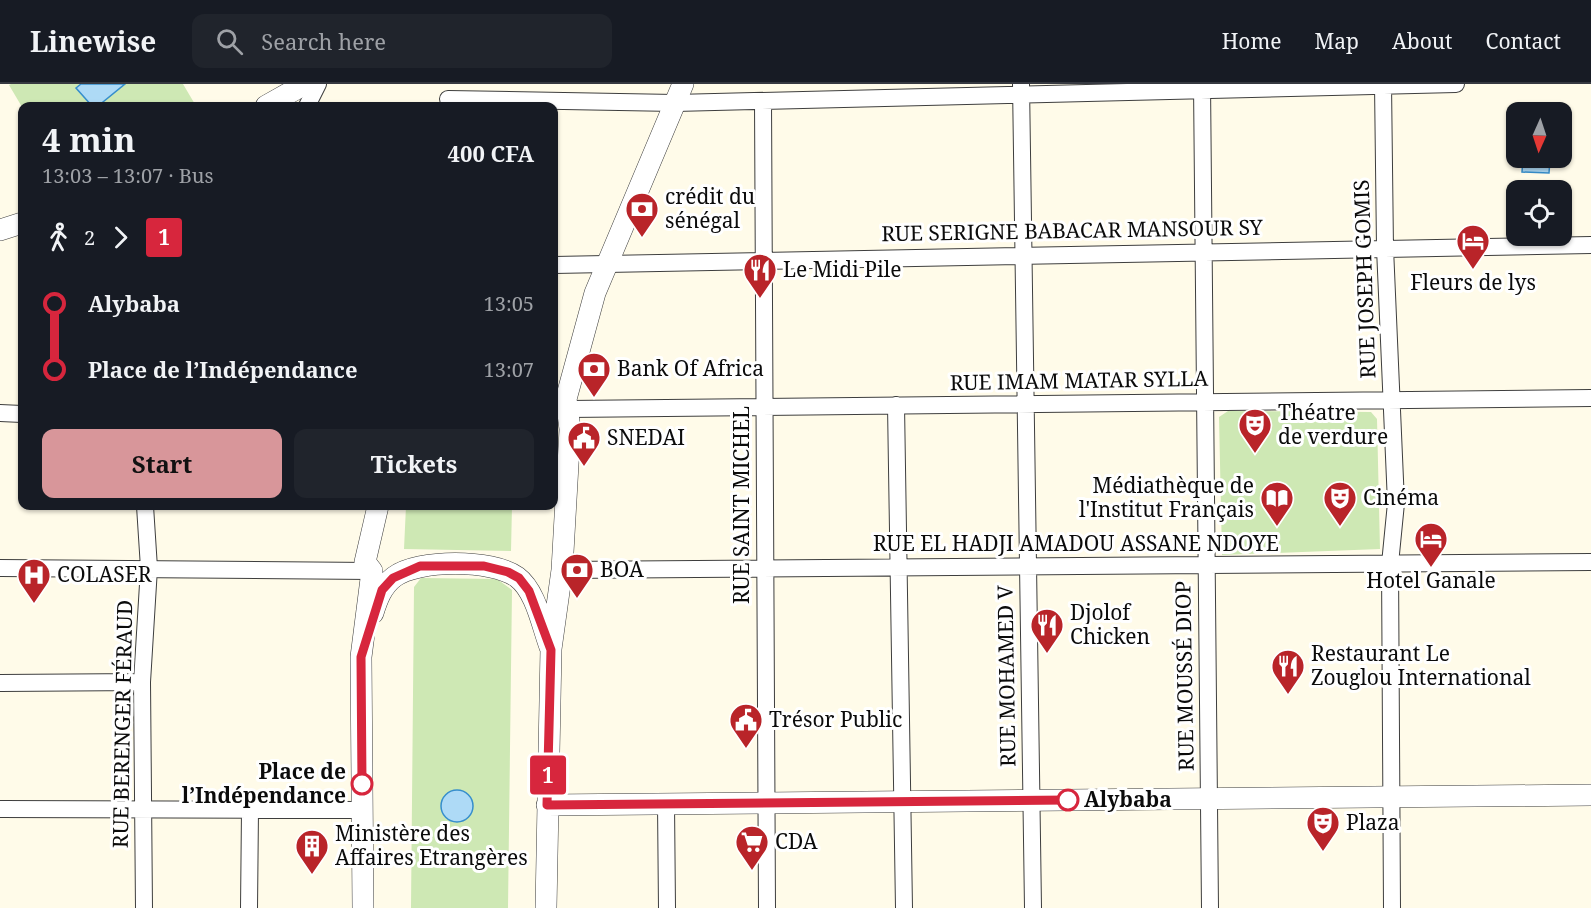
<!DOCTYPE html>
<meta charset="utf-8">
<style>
:root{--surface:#171b24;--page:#20242c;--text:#f1f3f6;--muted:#9ea1a6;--line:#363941;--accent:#d8969a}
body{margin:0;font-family:"Noto Serif",serif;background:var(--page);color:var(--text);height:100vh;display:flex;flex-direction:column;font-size:22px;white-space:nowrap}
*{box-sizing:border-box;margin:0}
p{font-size:20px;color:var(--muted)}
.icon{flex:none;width:33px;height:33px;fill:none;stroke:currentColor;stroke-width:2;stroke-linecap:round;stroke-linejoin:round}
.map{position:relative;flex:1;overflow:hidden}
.details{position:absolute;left:18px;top:18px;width:540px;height:408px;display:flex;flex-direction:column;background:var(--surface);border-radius:12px;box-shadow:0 2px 4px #0004}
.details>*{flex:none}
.badge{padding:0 12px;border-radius:4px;font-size:21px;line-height:39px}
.needle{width:39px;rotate:183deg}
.tools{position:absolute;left:1506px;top:18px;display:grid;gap:12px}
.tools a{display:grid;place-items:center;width:66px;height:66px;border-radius:12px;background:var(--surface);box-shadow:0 2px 4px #0004;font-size:30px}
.map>.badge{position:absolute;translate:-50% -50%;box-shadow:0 0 0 3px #fff}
.legs{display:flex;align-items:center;gap:9px;height:66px;padding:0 24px;font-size:20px}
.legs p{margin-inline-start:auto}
.headline{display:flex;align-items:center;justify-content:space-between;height:102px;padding:0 24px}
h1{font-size:33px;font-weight:700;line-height:45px}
.primary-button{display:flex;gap:12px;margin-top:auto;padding:12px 24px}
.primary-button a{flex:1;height:69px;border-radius:12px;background:var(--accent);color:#111;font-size:24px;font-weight:700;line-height:69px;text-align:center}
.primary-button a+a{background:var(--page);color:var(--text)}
ul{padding:0 24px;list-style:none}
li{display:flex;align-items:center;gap:21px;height:66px;font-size:22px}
li i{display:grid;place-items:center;width:9px;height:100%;margin:0 8px;background:currentColor}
li i::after{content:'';width:15px;height:15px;margin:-8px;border:4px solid;border-radius:50%;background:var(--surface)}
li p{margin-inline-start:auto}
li:first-child i{background:linear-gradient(#0000 50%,currentColor 0)}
li:last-child i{background:linear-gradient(currentColor 50%,#0000 0)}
header{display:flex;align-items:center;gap:36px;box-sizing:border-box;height:84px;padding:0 30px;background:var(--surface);border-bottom:2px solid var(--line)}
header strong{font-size:28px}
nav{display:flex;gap:33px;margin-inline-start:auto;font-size:21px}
.search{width:420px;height:54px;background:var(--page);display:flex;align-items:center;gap:15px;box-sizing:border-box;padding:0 21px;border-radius:12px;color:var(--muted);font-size:22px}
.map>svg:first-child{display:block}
</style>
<header>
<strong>Linewise</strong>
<div class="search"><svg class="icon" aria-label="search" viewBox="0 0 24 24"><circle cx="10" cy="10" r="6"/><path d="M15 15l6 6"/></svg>Search here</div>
<nav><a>Home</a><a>Map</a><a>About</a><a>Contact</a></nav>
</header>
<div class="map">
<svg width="1591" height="824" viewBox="0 0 1591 824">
<rect width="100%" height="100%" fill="#fffbe9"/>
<path fill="#cee8b4" d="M11 0H183L196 22 22 23 9 1Z
M1228 327 1371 328 1377 335 1380 465 1222 471 1219 333Z
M406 422H512L511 467 404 465Z
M421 494 497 495 512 506 508 824H411L414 503Z"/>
<path fill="#aedaf6" stroke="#368ecc" stroke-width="1.5" d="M81 0H125L98 22H92L76 4Z
M1523 74 1550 75 1549 89 1522 88Z
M441 722a16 16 0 1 1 32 0a16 16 0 1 1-32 0Z"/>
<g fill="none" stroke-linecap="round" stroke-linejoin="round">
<defs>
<path id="minor" d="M1021 0 1033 824
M1202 0 1210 824
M1383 0 1385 164 1396 419 1390 480 1392 824
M448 15 675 19 1456 0
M763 17 767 824
M307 22 318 0
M554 181 1591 161
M896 321 904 824
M568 325 1591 314
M0 329 22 330
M0 484 372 487
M562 486 1591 478
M0 599 142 598
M666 720 667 824
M0 725 362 726
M144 824 142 598 149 484 145 422
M249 824 250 726"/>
<path id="tertiary" d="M266 22 305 0
M0 146 22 139
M373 529C377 516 382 502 394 493 418 475 492 475 517 493 536 507 542 542 550 563
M547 721 1591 711
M363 824 361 573 372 487 365 478 378 422
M546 824 551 565 562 486 570 345 566 315 595 209 683 0"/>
</defs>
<use href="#minor" stroke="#3e3e3e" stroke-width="18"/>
<use href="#tertiary" stroke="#3e3e3e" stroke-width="22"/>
<use href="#minor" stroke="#fff" stroke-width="16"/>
<use href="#tertiary" stroke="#fff" stroke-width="21"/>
</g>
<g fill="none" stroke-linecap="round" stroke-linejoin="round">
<defs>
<path id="line-1" d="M362 700 361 573 382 506 393 494 420 482H484L508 488 519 494 529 507 551 566 547 721 1068 716"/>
</defs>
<use href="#line-1" stroke="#fff" stroke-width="14"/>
<use href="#line-1" stroke="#d7263d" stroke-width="9"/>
</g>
<defs>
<symbol id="bank-pin" viewBox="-11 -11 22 30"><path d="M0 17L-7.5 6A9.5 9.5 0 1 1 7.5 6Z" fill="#b92429" stroke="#fff"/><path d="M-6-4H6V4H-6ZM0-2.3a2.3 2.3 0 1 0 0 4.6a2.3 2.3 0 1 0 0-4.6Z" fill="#fff"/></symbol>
<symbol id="hotel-pin" viewBox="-11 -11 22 30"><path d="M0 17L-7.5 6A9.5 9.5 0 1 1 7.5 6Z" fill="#b92429" stroke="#fff"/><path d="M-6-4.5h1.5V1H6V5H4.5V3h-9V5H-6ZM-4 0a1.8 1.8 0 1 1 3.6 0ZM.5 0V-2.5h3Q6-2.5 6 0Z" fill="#fff"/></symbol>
<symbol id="restaurant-pin" viewBox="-11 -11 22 30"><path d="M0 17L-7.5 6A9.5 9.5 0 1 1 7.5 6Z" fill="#b92429" stroke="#fff"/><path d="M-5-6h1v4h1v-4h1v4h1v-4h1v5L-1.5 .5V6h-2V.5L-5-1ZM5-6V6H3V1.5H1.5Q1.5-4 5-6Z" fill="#fff"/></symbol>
<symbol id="theatre-pin" viewBox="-11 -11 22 30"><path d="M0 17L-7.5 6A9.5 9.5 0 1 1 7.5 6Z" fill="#b92429" stroke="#fff"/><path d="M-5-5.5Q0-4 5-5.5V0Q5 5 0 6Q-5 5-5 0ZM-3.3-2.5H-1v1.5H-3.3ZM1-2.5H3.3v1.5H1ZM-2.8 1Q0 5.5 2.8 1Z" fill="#fff"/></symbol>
<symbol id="civic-pin" viewBox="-11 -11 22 30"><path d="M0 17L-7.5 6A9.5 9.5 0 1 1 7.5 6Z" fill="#b92429" stroke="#fff"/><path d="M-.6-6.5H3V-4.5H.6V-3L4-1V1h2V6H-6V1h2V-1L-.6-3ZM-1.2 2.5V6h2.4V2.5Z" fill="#fff"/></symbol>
<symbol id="library-pin" viewBox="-11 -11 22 30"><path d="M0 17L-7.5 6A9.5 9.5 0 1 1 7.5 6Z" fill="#b92429" stroke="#fff"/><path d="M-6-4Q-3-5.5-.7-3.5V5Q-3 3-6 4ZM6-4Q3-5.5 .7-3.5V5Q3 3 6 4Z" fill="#fff"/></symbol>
<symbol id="hospital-pin" viewBox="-11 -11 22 30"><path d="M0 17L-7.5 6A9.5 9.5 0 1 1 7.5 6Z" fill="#b92429" stroke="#fff"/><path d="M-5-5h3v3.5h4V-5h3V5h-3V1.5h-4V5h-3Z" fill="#fff"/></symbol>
<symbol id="supermarket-pin" viewBox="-11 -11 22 30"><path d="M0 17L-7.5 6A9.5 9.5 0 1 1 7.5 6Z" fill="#b92429" stroke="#fff"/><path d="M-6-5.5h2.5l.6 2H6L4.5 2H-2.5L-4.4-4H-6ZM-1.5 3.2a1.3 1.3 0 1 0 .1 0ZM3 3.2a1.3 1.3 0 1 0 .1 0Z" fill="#fff"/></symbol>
<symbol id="building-pin" viewBox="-11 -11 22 30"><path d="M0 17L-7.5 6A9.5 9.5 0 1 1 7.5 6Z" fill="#b92429" stroke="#fff"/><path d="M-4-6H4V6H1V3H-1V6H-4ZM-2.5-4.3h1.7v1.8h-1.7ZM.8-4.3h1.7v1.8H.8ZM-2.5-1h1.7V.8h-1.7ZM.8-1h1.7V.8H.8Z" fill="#fff"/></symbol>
</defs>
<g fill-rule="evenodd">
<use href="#bank-pin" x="623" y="106" width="38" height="52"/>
<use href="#hotel-pin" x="1454" y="138" width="38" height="52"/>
<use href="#restaurant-pin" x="741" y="167" width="38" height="52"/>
<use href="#bank-pin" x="575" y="266" width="38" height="52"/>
<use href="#theatre-pin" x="1236" y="322" width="38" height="52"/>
<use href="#civic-pin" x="565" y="335" width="38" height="52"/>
<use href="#library-pin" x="1258" y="395" width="38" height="52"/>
<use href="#theatre-pin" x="1321" y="395" width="38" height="52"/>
<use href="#hotel-pin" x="1412" y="436" width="38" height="52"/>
<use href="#bank-pin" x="558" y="467" width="38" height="52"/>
<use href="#hospital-pin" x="15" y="472" width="38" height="52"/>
<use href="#restaurant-pin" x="1028" y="522" width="38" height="52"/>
<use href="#restaurant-pin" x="1269" y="563" width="38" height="52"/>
<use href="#civic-pin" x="727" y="617" width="38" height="52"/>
<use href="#theatre-pin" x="1304" y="720" width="38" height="52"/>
<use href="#supermarket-pin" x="733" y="739" width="38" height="52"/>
<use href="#building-pin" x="293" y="743" width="38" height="52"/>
</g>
<g fill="#fff" stroke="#d7263d" stroke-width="3">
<circle cx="362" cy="700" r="10"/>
<circle cx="1068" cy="716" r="10"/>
</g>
<g text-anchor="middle" stroke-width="6" stroke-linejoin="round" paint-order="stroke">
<g font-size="21" fill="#0b0b0b" stroke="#fff" text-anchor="start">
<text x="665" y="120">crédit du<tspan x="665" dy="24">sénégal</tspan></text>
<text x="783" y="193">Le Midi Pile</text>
<text x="1473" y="206" text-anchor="middle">Fleurs de lys</text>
<text x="617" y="292">Bank Of Africa</text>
<text x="1278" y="336">Théatre<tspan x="1278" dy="24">de verdure</tspan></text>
<text x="607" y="361">SNEDAI</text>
<text x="1254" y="409" text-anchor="end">Médiathèque de<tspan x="1254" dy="24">l'Institut Français</tspan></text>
<text x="1363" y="421">Cinéma</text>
<text x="600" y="493">BOA</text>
<text x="57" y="498">COLASER</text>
<text x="1431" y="504" text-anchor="middle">Hotel Ganale</text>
<text x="1070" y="536">Djolof<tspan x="1070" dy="24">Chicken</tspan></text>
<text x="1311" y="577">Restaurant Le<tspan x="1311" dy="24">Zouglou International</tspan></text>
<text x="769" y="643">Trésor Public</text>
<text x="1346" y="746">Plaza</text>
<text x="335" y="757">Ministère des<tspan x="335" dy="24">Affaires Etrangères</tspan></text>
<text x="775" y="765">CDA</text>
</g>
<g font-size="21" fill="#0b0b0b" stroke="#fff">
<text transform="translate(1072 147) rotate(-1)" y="7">RUE SERIGNE BABACAR MANSOUR SY</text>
<text transform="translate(1365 195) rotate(-92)" y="7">RUE JOSEPH GOMIS</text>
<text transform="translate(1079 297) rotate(-1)" y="7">RUE IMAM MATAR SYLLA</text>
<text transform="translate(742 421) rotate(-90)" y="7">RUE SAINT MICHEL</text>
<text x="1076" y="467">RUE EL HADJI AMADOU ASSANE NDOYE</text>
<text transform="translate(1007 592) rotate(-91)" y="7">RUE MOHAMED V</text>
<text transform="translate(1185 592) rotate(-91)" y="7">RUE MOUSSÉ DIOP</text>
<text transform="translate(123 640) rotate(-89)" y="7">RUE BERENGER FÉRAUD</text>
</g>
<g font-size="21" font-weight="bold" fill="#0b0b0b" stroke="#fff" text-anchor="end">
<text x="346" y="695">Place de<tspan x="346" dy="24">l’Indépendance</tspan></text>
<text x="1084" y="723" text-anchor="start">Alybaba</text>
</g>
</g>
</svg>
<div class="tools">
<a><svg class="needle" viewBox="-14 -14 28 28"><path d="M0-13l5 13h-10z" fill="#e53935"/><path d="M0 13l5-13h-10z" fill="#9ea1a6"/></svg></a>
<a><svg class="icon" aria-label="locate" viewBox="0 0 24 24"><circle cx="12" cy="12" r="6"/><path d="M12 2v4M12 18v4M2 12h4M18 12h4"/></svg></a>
</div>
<b class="badge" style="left:548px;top:691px;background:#d7263d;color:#fff">1</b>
<section class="details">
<div class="headline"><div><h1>4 min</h1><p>13:03 – 13:07 · Bus</p></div><b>400 CFA</b></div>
<div class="legs"><svg class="icon" aria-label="walk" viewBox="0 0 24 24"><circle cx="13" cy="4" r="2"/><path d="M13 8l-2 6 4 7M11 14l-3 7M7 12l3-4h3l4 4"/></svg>2<svg class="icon" aria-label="forward" viewBox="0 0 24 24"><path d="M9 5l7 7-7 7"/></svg><b class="badge" style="background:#d7263d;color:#fff">1</b></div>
<ul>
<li><i style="color:#d7263d"></i><b>Alybaba</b><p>13:05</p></li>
<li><i style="color:#d7263d"></i><b>Place de l’Indépendance</b><p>13:07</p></li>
</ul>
<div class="primary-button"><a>Start</a><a>Tickets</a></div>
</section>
</div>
